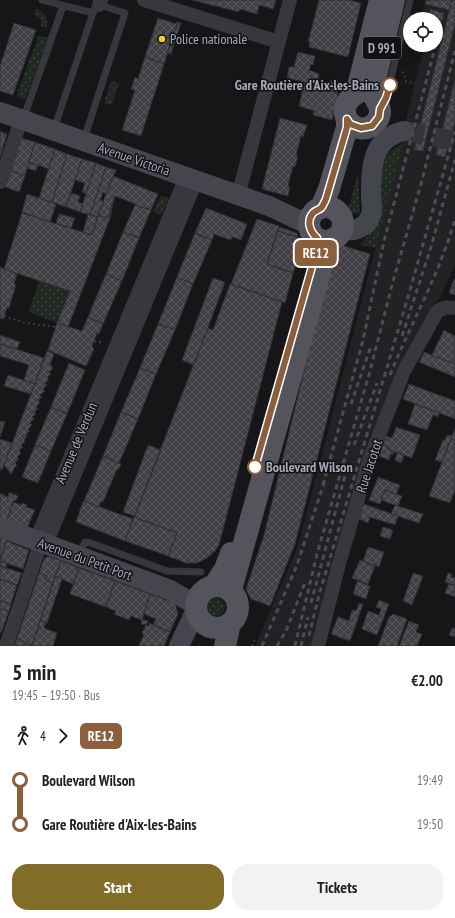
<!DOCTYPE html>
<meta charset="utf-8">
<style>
:root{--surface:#fff;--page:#f2f2f2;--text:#202124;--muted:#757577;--accent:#826d28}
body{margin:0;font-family:"PT Sans Narrow",sans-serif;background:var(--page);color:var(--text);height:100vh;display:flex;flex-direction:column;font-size:15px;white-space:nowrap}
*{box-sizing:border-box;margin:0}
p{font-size:13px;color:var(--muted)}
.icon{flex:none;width:22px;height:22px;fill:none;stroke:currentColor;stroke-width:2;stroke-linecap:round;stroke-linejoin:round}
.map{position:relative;height:646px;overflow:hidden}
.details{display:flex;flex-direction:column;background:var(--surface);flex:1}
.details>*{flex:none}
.badge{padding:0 8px;border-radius:6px;font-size:14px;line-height:26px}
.tools{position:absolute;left:403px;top:12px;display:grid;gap:8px}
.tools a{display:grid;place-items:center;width:40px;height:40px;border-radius:50%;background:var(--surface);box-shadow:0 2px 10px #0003;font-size:20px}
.map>.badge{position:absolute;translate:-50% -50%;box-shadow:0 0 0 2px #fff}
.legs{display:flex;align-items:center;gap:6px;height:44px;padding:0 12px;font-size:13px}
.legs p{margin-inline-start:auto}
.overview{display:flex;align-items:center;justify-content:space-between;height:68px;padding:0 12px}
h1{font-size:22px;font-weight:700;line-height:30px}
.button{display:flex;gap:8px;margin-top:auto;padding:8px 12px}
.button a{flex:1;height:46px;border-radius:16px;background:var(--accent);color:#fff;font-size:16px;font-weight:700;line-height:46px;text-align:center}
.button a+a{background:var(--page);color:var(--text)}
ul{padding:0 12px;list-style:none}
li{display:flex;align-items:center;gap:14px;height:44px;font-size:15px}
li i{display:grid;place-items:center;width:6px;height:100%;margin:0 5px;background:currentColor}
li i::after{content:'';width:10px;height:10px;margin:-5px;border:3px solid;border-radius:50%;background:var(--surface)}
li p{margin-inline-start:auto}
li:first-child i{background:linear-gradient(#0000 50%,currentColor 0)}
li:last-child i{background:linear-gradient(currentColor 50%,#0000 0)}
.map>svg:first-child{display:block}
</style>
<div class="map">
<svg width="455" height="646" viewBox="0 0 455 646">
<defs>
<pattern id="grass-dots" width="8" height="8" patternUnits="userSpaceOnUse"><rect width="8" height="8" fill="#202822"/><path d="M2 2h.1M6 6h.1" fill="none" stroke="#3e4440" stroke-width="1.8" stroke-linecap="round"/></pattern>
<pattern id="building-cross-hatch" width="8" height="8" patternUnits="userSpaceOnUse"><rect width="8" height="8" fill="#404045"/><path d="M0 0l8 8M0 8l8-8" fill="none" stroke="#59595e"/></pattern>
</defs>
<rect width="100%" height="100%" fill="#161618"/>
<path fill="#222225" d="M426 0H455V264L443 292 398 370 312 646H255L298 546 403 143 406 119 424 45H436V19H421Z"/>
<path fill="url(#grass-dots)" d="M37 8 46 16 47 28 41 26V19L33 13Z
M39 35 48 38 25 100 16 96Z
M111 81 119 83 112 105 104 103Z
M403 143 376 248 360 245 371 232 379 165 390 151Z
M358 173 360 213 347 214Z
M161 195 169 199 161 215 153 212Z
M39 281 70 291 57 323 29 312Z
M207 607a9 9 0 1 1 18 0a9 9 0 1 1-18 0Z"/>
<path fill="url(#building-cross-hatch)" stroke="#303034" d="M192 0H276L273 9 259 5 257 14 239 9V12Z
M319 0H349L361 3 348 57 309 47 310 42H308Z
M426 0H452L449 10 425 4Z
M452 0H455V24L423 151 414 150Z
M430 9 444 13 441 24 436 23V19H428Z
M158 18 177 24 164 64 145 57Z
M176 22 181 23 171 54 167 53 177 24H176Z
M14 23 36 30 13 95 0 91V66Z
M298 52 315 56 313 65 311 64 309 70 317 73 319 75 316 86 304 84 305 82 287 78 289 67H294Z
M145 57 164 64 141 136 122 130 135 90 131 89 135 77 138 79Z
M455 79V122L445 157 436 155Z
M330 81 340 83 337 93 328 90Z
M304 84 338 93 332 120 313 115 314 111 299 106Z
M280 118 307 125 303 137 301 136 296 155 298 156 295 167 293 166 288 186 290 187 288 196 262 189Z
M0 131 7 134 0 157Z
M21 138 35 142 25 176 11 171Z
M35 142 55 149 49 169 29 162Z
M55 149 67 154 52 202 39 198Z
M67 154 82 159 66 207 52 202Z
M82 159 96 163 86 194 82 192 85 183 75 180Z
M29 162 38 165 36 171 27 168Z
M96 163 106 167 90 215 80 212Z
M106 167 116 170 106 194 103 192 100 200 104 201 98 217 90 215Z
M11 171 25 176 19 192 5 187Z
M113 176 158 194 151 210 135 205V204L115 196 108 218 98 215Z
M71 193 80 196 78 202 83 204 80 212 66 207Z
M27 194 56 204 50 222 22 212Z
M114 198 110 218 68 327 57 323 70 291 4 269 22 213 92 235 98 215 108 218Z
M135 205 151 210 139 238 123 232Z
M206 208 247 224 241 240 233 237 230 240 214 234 212 240 195 233Z
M59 214 75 218 71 228 56 223Z
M88 214 98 217 92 235 83 232Z
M257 219 279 226 267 264 293 273 285 303 231 284Z
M279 227 297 233 298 237 278 231Z
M278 231 300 238V246L302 247 293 273 267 264Z
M123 232 139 238 122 281 106 274Z
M195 233 212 240 193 284 177 277Z
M341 245 370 254 295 544 270 606 251 599 246 589 264 535 333 252Z
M0 267 17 274 14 284H16L9 308H7L3 319 0 318Z
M106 274 122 281 103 324 88 317Z
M177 277 193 284 175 330 158 324Z
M213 278 225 282 194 365 182 360Z
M454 279H455V295L449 293Z
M230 284 282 302 219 545 215 551 207 558 197 563H186L168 556 177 533 134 517 208 328 213 330Z
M88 317 103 324 99 334 97 333 94 341 92 347 94 349 86 366 48 350 57 323 82 331Z
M158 324 175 330 156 374 140 368Z
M444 330 455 336V364L432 355Z
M0 335 20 342 17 349 0 344Z
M0 344 44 358 35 384 24 380 29 365 0 356Z
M47 351 54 354 50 364 53 368 49 372 51 374 47 377 49 379 45 383 47 385 43 389 45 391 40 395 42 397 38 400 40 403 36 406 38 409 34 412 36 414 32 417 34 419 30 423 32 425 28 429 30 431 26 434 27 436 24 440 25 442 21 445 23 447 19 451 21 453 17 457 19 459 15 463 17 465 13 469 14 470 11 474 4 465Z
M424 352 455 364V377L419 362Z
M69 363 85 370 67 414 51 407Z
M140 368 156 374 138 419 121 412Z
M8 375 35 384 31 394 4 386Z
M409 384 455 401V419L403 399Z
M415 404 439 413 438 417 433 415 427 430 408 424Z
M51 407 67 414 51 451 35 445Z
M121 412 138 419 119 463 103 456Z
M0 421 5 422 0 437Z
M396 427 420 435 412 458 388 449 389 447 383 445 386 436 392 438Z
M455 428V490L450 503 429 496Z
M447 435 452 436 442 462 435 460 443 440H445Z
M0 439 12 443 2 470 0 469Z
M35 445 51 451 38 483 22 477Z
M148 445 161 450 135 516 123 512Z
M383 445 389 447 388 449 394 451 393 455 391 454 389 460 379 456Z
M397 453 404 455 401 463 395 460Z
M103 456 121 464 119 469H117L103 502 101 501 99 507 84 501Z
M378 477 400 485 396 494 385 490 380 504 369 500Z
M385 490 402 496 398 506 381 500Z
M0 493 8 497 9 493H11L18 496 16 501 14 500 13 502 7 520 0 518Z
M83 501 133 519 125 541 76 522Z
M13 502 21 505 22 503 27 505 26 507 35 510 27 528 7 520Z
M364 504 398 516 395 525 370 517 368 523 359 519Z
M395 505 423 514 419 523 391 514Z
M134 517 177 533 168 556 125 541Z
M383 527 393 530 390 539 380 536Z
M0 537 7 540 0 559Z
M7 541 29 550 23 569 0 561Z
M368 547 384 552 379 567 363 561Z
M48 556 61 561 53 583 45 580 47 576 39 573 44 559Z
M360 560 375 566 368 584 352 578Z
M0 561 7 564 6 568 0 566Z
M61 561 79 568 73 584 55 576Z
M0 566 22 573 17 585 0 579Z
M79 568 115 581 106 607 70 594Z
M39 573 47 576 45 580 53 583 32 646 17 638Z
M413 573 423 576 412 605 403 601Z
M448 573 452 574 451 577 455 578V586L445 582Z
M55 576 62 579 47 623 40 620Z
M0 579 17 585 11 604 0 601Z
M115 581 150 594 142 620 131 616 129 620 114 614 116 611 106 607Z
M357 581 370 586 366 599 353 594Z
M449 583 455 586V597L445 593Z
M150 594 175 603 178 614 170 632 153 625 156 619 144 614Z
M379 600 389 604 377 635 362 629 368 611 379 615 381 609 376 607Z
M0 601 11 604 9 611 0 609Z
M359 603 363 604 350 641 331 634 338 617 349 621 352 610 356 611Z
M0 609 9 611 1 633 0 632Z
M393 614 407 619 397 646H378L389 617H390Z
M142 619 148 621 146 625 141 624Z
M40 620 46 622 44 628 57 633 53 646H32Z
M409 621 419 625 416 632 422 634 417 646H399Z
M149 623 170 632 164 646H139L144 634 142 633 146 625 149 626Z
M452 628 455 629V637L449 635Z
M17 638 32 646H14Z"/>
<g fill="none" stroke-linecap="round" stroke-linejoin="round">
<path stroke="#333438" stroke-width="20" stroke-dasharray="20 10" stroke-linecap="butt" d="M404 131 455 141"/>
<path stroke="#3d3e44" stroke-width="2" stroke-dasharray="2 3" stroke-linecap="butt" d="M416 13 421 15
M442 18 447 20
M414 45 415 47 424 48
M402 72 404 73 406 82 415 83
M4 316 25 323 56 327
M94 341 103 343
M252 646 255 639"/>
<path stroke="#37373d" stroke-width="7" d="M42 0 93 13
M383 104 386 98 410 0
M22 118 26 111 63 6
M54 129 96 4 125 13 84 139
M79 554 85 542 91 543 167 571 201 572"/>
<path stroke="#37373d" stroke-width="14" d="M144 0 279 42
M99 5 101 0
M0 182 21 120
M238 196 290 0
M36 540 186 177
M46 544 196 181
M6 646 41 542
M318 646 339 564 369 461 404 371 437 312C443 307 448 307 455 308"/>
<path stroke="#45464d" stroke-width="20" d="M0 112 269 206 309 225
M341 230C354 232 367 228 371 215 373 209 371 202 371 196 371 169 371 138 404 131
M0 527 170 590 196 605
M179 646 196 610"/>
<path stroke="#53545c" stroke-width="22" d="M380 0 356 94C329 110 357 141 375 123 378 120 380 116 380 112 380 103 374 99 372 92L394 0
M309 224a17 17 0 1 1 34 0a17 17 0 1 1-34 0Z
M321 208 329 189 347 127V119
M214 586 225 569 231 553
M196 607a21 21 0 1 1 42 0a21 21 0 1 1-42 0Z
M232 592V586L326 251 333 239
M225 646 230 623"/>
<path stroke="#4c4d54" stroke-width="3" stroke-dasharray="5 4" stroke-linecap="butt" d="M402 336 431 247 455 160
M390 375C411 323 440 273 455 219
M351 404 371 346
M354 445 377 383
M323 485 363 340 384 241 436 44
M311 603 347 468
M309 636 319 595 408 297 455 132
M262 646 297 565 325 480
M277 646 286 631 306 580
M295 646 317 554 370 371 392 285 421 184 455 51
M301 646 308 617"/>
</g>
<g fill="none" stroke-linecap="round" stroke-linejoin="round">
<defs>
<path id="line-1" d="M255 467 317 249V238C310 232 306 221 313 213 316 210 319 210 321 208 323 206 325 201 326 199L347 127V119L350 124 361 128 372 126 379 117 380 109 386 98 390 85"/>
</defs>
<use href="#line-1" stroke="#fff" stroke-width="9"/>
<use href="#line-1" stroke="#8b5e3c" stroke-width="6"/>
</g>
<circle fill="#f9ca2d" stroke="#111113" stroke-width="1.5" cx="162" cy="39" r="4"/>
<g fill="#fff" stroke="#8b5e3c" stroke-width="2">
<circle cx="390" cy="85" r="7"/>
<circle cx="255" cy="467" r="7"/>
</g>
<g text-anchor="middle" stroke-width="3" stroke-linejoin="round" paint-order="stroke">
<rect fill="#111113" stroke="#7a7d87" stroke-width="1" x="363" y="37" width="38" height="22" rx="3"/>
<g font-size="13" font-weight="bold" fill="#a7abb9">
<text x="382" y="53">D 991</text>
</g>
<g font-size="14" fill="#a7abb9" stroke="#111113" text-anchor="start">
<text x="170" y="44">Police nationale</text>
</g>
<g font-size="14" font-weight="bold" fill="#a7abb9" stroke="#111113" text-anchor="end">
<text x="379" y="90">Gare Routière d'Aix-les-Bains</text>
<text x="266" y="472" text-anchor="start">Boulevard Wilson</text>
</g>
<g font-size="14" fill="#a7abb9" stroke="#111113">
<text transform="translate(134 159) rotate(19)" y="5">Avenue Victoria</text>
<text transform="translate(76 443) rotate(-67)" y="5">Avenue de Verdun</text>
<text transform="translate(369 466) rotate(-72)" y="5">Rue Jacotot</text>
<text transform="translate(85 559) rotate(20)" y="5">Avenue du Petit Port</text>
</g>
</g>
</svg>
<div class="tools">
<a><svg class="icon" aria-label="locate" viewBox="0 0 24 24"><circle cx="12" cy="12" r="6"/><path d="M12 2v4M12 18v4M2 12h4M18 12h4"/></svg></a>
</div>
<b class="badge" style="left:316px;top:253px;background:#8b5e3c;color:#fff">RE12</b>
</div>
<section class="details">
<div class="overview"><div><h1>5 min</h1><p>19:45 – 19:50 · Bus</p></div><b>€2.00</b></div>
<div class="legs"><svg class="icon" aria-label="walk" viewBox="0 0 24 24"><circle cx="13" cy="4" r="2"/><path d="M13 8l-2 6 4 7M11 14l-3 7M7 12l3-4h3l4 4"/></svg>4<svg class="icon" aria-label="forward" viewBox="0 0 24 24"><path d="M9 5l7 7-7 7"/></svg><b class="badge" style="background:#8b5e3c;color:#fff">RE12</b></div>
<ul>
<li><i style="color:#8b5e3c"></i><b>Boulevard Wilson</b><p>19:49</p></li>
<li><i style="color:#8b5e3c"></i><b>Gare Routière d'Aix-les-Bains</b><p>19:50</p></li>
</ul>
<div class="button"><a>Start</a><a>Tickets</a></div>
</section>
